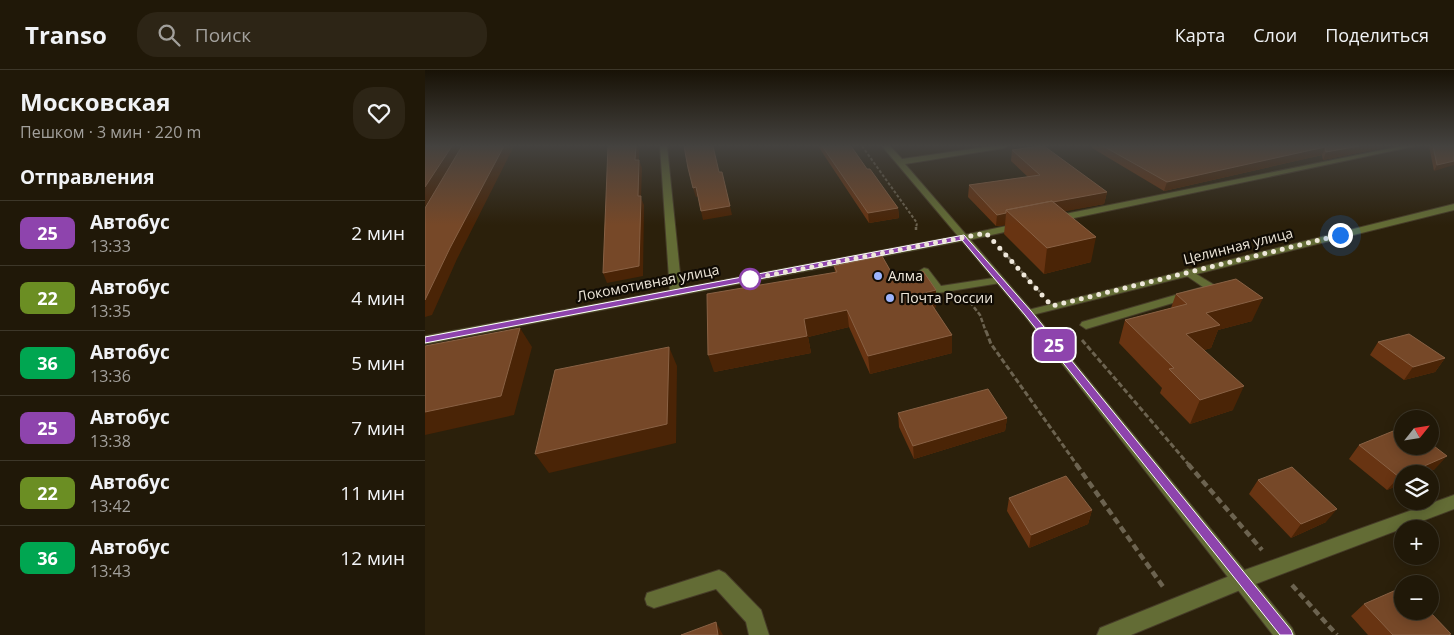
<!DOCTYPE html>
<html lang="ru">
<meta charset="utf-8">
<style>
:root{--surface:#201808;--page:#2d2516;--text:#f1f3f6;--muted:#a2a09c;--line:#3d3729}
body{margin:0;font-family:"Open Sans",sans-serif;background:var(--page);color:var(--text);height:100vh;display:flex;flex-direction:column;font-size:19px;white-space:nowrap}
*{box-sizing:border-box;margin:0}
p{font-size:16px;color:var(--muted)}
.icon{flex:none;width:28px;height:28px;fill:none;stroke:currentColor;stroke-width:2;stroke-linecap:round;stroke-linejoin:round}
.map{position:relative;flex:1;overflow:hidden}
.drawer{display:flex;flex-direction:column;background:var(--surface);width:425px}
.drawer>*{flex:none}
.badge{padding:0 10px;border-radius:8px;font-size:18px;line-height:32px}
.needle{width:32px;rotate:60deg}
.buttons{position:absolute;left:969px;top:340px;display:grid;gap:10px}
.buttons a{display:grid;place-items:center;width:45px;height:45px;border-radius:50%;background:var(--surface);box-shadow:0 2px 12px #0003,0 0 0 1px var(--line);font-size:25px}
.you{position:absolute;width:25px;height:25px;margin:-12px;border:4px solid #fff;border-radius:50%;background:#1a73e8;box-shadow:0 0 0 8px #1a73e833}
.map>.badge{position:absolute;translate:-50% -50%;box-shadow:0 0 0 2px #fff}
h2{padding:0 20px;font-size:19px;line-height:45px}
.round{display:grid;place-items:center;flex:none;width:52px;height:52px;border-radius:20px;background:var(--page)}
.headline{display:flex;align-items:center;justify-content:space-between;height:85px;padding:0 20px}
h1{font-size:24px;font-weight:700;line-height:38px}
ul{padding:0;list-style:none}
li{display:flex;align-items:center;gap:15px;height:65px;padding:0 20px;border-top:1px solid var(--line)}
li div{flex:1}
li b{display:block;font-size:19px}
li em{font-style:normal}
li .badge{min-width:55px;font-weight:700;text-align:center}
header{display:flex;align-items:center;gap:30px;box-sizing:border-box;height:70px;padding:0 25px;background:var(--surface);border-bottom:1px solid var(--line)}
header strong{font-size:24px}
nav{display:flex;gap:28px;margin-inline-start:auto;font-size:18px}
.search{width:350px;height:45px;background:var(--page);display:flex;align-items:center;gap:12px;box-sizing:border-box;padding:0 18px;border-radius:20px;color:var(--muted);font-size:19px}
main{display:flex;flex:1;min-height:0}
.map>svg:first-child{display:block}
</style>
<header>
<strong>Transo</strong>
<div class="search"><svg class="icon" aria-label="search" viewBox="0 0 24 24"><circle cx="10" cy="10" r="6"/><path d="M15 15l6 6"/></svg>Поиск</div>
<nav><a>Карта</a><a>Слои</a><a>Поделиться</a></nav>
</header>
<main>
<section class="drawer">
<div class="headline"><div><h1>Московская</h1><p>Пешком · 3 мин · 220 m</p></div><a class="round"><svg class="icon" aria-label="heart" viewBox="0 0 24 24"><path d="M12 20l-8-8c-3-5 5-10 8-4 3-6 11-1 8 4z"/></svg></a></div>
<h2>Отправления</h2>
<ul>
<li><span class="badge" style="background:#8e44ad;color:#fff">25</span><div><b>Автобус</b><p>13:33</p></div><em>2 мин</em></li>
<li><span class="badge" style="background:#6b8e23;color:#fff">22</span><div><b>Автобус</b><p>13:35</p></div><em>4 мин</em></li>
<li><span class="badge" style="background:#00a651;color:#fff">36</span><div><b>Автобус</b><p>13:36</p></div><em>5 мин</em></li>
<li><span class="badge" style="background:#8e44ad;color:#fff">25</span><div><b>Автобус</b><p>13:38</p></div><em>7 мин</em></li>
<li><span class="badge" style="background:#6b8e23;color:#fff">22</span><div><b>Автобус</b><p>13:42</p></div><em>11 мин</em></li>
<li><span class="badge" style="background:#00a651;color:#fff">36</span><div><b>Автобус</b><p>13:43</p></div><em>12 мин</em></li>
</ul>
</section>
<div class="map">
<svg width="1029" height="565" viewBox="0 0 1029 565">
<rect width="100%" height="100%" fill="#2b200b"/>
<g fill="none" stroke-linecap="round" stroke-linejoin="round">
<defs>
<path id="service" d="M499 198 503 199 516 216 575 207 580 210 575 213 513 223 509 222 494 201Z
M763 199 791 216 792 218 791 220 661 259 655 255 657 252 778 217 759 204V200Z
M294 500 300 503 336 540 344 565H324L321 552 291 519 229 538 222 535 220 529 222 523Z"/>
<path id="minor" d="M235 76H242L257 223 251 226 245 223Z
M977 76H990L630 152 625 149 630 146Z
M1029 134V140L603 246 597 243 599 241Z
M595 153 600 156 598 158 539 171 534 168 539 165Z
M1029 425V439L820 518 706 565H672L675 558 817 501Z"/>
<path id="tertiary" d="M457 76H465L477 89 567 76H582L579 78 480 94 607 241 867 558 870 565H848L599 245 537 171 0 274V266L533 166Z"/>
</defs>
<use href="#service" stroke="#463c28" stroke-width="2"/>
<use href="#minor" stroke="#463c28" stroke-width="2"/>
<use href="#tertiary" stroke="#463c28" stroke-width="2"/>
<path stroke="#6c6350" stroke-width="2" stroke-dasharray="3 2" stroke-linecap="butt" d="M437 76 492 153 491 158"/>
<path stroke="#6c6350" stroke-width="2.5" stroke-dasharray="4.5 2" stroke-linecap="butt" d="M491 160V157
M574 177 615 222
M545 232 555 245 561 262"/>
<path stroke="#6c6350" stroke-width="3" stroke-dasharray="5.5 2.5" stroke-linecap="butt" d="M561 261 566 274 652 395
M657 270 764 395"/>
<path stroke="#6c6350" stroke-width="4.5" stroke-dasharray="7 4" stroke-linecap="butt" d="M651 394 739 518
M763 394 837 480
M867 515 912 565"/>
<use href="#service" fill="#636c35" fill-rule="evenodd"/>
<use href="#minor" fill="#636c35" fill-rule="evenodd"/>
<use href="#tertiary" fill="#636c35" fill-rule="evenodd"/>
</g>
<path fill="#683412" d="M393 76H426L442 99 473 138 474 148 444 153Z
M667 76H958L957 78 898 90 897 85 739 121 667 78Z
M1004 76H1029L1009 101Z
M587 80 682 122 679 134 639 141 666 192 619 204 579 164 580 155 571 156 543 127 544 115 603 107 586 91Z
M409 196 469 207 511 237 509 238 527 265V283L445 304 424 257 383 267 386 283 289 302 410 202Z
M751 224 827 251 793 260 786 278 779 280 808 340 765 354 735 323 737 318 694 273 700 250 746 238Z
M953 272 1020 288 1010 302 979 310 945 285Z
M473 343 582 348 580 361 489 389 474 357Z
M934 375 1010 399 962 420 924 389Z
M833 410 901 452 866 468 824 424Z
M584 428 667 440 663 454 604 478 582 441Z
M939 534 1024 565H943L926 546Z"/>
<path fill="#4a2406" d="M27 76H38L0 137V117Z
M79 76H89L32 189 7 245 0 247V230L25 178Z
M211 76H212L214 80V90L217 98 216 128 219 135 218 206 182 213 178 203 213 126 210 90Z
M934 76H958L957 78 898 90 901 82Z
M900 77 897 85 739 121 742 112Z
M1029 91V95L1009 101 1012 95Z
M297 102 307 145 278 150 276 141Z
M271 117 274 126 271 127 268 118Z
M682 122 679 134 615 146 614 134Z
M473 138 474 148 444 153 443 143Z
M581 143 580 155 571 156 572 145Z
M671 167 666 192 619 204 622 178Z
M511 220V237L500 240 499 223Z
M838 228 827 251 793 260 786 278 753 287 761 264 781 243Z
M422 240 424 257 383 267 386 283 289 302 283 285 379 249Z
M95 258 107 277 89 345 0 365V342Z
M527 265V283L445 304 443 286Z
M244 277 252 296 251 373 124 403 110 384Z
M1020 288 1010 302 979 310 988 297Z
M819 316 808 340 765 354 775 330Z
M582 348 580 361 489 389 488 376Z
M1022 386 1010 399 1000 404H981Z
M978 405V414L962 420 974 407Z
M912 439 901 452 866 468 876 454Z
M667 440 663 454 604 478 606 465Z
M291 552 298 565H293Z"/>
<path fill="#764828" stroke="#896144" d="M0 76H27L0 117Z
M37 76H79L25 178 0 230V138Z
M183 76H211L210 90H214L213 126H216L214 196 178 203Z
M259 76H288L294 102H297L305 136 276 141 271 117 268 118 263 98Z
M397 76H426L442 99H445L473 138 443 143Z
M616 76H619L682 122 628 132 627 131 581 140V143L572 145 544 115 615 105 587 80Z
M678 76H934L901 82 900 77 742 112Z
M1008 76H1029V91L1012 95Z
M627 131 671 167 622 178 581 140Z
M457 186 469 207 498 201 511 220 499 223 527 265 443 286 422 240 379 249 382 266 283 285 282 224 412 202 409 196Z
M811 209 838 228 781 243 795 255 761 264 819 316 775 330 744 299 749 298 700 250 762 234 751 224Z
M95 258 76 326 0 342V276Z
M984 264 1020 288 988 297 953 272Z
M244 277 242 354 110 384 130 300Z
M563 319 582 348 488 376 473 343Z
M978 357V376H1005V373L1022 386 981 404H978V405L974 407 934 375Z
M867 397 912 439 876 454 833 410Z
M641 406 667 440 606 465 584 428Z
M978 517V541H1004L1026 564 1023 565H968L939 534Z
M291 552 293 565H256Z"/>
<linearGradient id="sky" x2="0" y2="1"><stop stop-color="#181206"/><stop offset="0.49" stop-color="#44423f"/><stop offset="1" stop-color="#44423f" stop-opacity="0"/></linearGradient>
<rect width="1029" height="155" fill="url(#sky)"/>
<path fill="#8e44ad" stroke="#fff" d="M539 165 606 241 866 560 868 565H855L600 245 537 170 0 273V267Z"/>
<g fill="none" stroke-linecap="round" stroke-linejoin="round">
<path stroke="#eee7da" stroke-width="5" stroke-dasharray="0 9" d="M325 209 561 163 627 236 915 165"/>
</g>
<g fill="#9db4fd" stroke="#100b04" stroke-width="2">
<circle cx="453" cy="206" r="5"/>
<circle cx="465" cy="228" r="5"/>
</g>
<circle fill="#fff" stroke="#8e44ad" stroke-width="2.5" cx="325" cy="209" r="10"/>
<g text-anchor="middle" stroke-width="4.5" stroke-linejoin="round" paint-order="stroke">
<g font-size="14" fill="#eee7da" stroke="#100b04">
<text transform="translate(813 176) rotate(-14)" y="5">Целинная улица</text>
<text transform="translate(223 213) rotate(-11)" y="5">Локомотивная улица</text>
</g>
<g font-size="14" fill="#eee7da" stroke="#100b04" text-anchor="start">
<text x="463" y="211">Алма</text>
<text x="475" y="233">Почта России</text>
</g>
</g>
</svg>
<div class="buttons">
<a><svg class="needle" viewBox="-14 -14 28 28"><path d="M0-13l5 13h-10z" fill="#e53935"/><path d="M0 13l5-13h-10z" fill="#a2a09c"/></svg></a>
<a><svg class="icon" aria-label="layers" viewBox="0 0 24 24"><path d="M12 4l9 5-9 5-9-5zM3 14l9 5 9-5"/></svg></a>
<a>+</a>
<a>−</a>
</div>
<div class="you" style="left:915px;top:165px"></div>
<b class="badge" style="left:629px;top:275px;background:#8e44ad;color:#fff">25</b>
</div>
</main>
